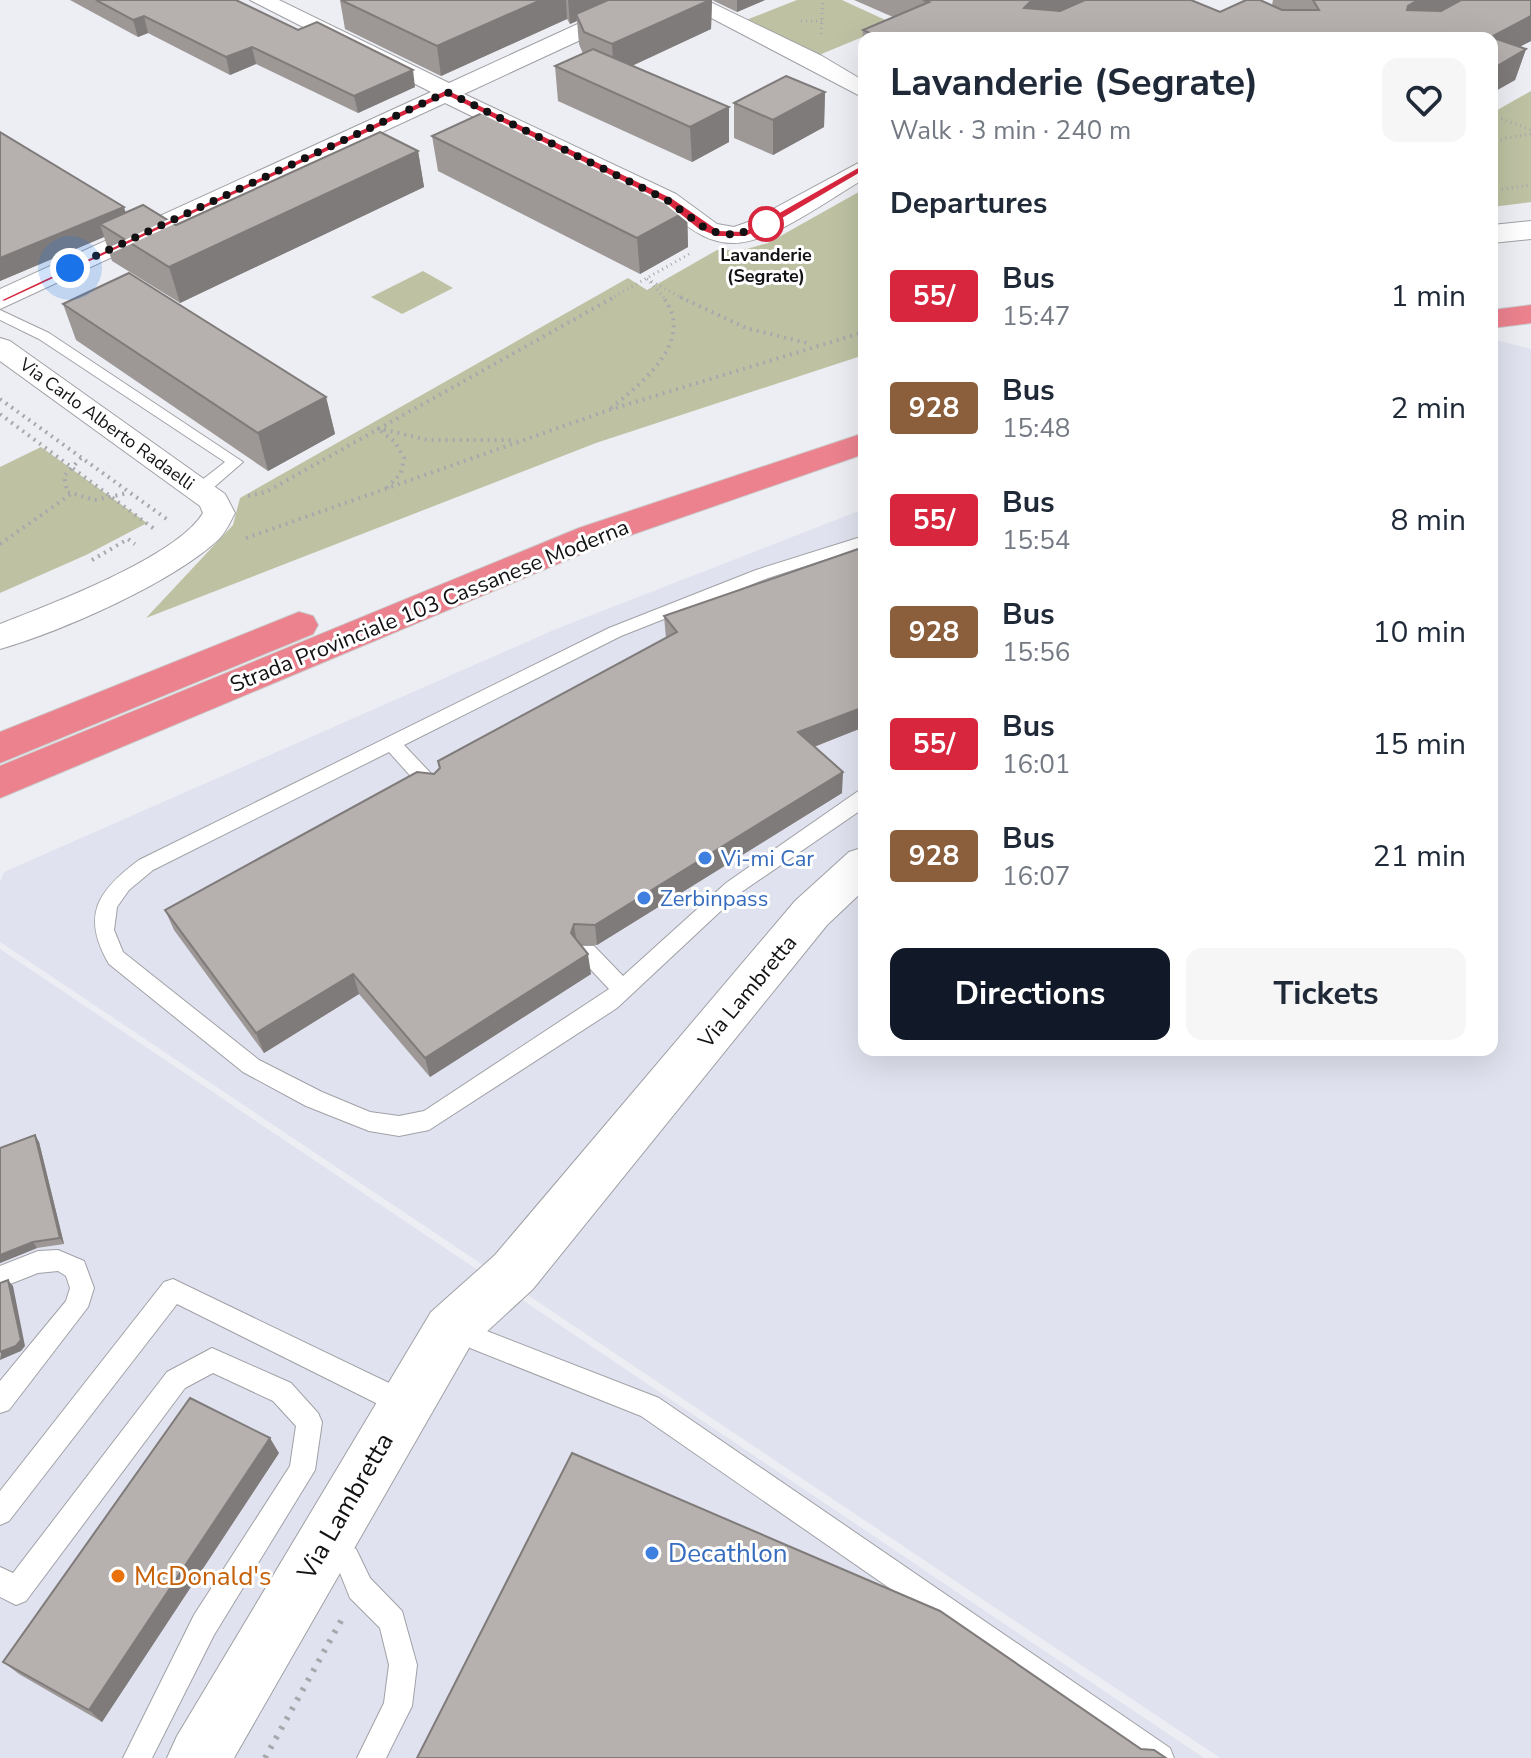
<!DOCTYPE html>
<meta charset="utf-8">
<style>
:root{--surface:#fff;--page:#f6f6f7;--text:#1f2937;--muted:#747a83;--accent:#111827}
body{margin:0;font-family:"Nunito Sans",sans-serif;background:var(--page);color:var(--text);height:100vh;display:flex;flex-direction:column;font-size:30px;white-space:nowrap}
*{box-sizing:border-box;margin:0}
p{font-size:26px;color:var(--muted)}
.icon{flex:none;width:44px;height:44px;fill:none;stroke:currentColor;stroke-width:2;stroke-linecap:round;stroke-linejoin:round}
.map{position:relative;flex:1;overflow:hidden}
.panel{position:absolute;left:858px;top:32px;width:640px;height:1024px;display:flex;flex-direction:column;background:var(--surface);border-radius:16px;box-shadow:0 8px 32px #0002}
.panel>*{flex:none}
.badge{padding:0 16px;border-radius:6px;font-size:28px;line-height:52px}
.you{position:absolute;width:40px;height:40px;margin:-20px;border:6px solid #fff;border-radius:50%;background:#1a73e8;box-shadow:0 0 0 12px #1a73e833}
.map>.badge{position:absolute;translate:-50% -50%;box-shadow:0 0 0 4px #fff}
h2{padding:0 32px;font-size:30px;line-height:72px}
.round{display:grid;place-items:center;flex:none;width:84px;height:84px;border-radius:16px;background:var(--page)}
.summary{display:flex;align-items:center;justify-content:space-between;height:136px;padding:0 32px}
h1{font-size:38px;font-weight:700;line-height:60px}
.primary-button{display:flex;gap:16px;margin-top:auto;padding:16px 32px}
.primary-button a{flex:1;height:92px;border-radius:16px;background:var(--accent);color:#fff;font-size:32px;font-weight:700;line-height:92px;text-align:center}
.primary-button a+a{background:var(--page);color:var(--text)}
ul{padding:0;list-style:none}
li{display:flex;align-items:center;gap:24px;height:112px;padding:0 32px}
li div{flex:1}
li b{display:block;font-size:30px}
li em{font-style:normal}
li .badge{min-width:88px;font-weight:700;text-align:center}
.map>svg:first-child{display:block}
</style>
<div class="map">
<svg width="1531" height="1758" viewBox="0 0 1531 1758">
<rect width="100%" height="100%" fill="#eceef3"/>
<path fill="#e0e2ef" d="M1492 339 1531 349V1758H1220L0 942V882L4 872 556 629 864 509V1050H1492Z
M0 949 1204 1758H0Z"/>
<path fill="#bec2a3" d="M797 0H842L894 24 819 55 746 20Z
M1531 91V202L1492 207V113Z
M864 189V355L596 443 146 618 233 525 240 498 628 278 647 290 717 250H743L768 243Z
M423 271 453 288 402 314 371 297Z
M41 447 147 523 86 555 0 593V467Z"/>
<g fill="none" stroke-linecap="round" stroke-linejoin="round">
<defs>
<path id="service" d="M0 310 49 333 243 462 205 495H193V487L225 462 39 339 0 320Z
M864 536V547L768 578 621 636 404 745 439 782 442 787 439 792H425L389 752 153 870 129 890 117 907 114 930 123 952 259 1060 322 1092 370 1112 399 1116 424 1111 609 989 580 958 577 952 580 946H594L623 976 726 883 864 787V808L740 893 617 1008 429 1130 399 1136 369 1131 306 1106 243 1072 109 964C81 916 97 891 139 860L609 628 756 570Z
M58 1250 84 1261 94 1288 88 1307 9 1410 0 1413V1381L66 1301 70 1288 66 1276 58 1271 38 1273 0 1288V1266L38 1251Z
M173 1279 414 1395 418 1404 414 1413 405 1416 396 1413 177 1304 9 1521 0 1525V1491L164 1282Z
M479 1328 659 1398 1170 1748 1174 1758H1135L641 1416 470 1348 467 1340 470 1332Z
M212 1348 291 1383 318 1413 322 1422 315 1470 214 1635 152 1758H123L194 1615 290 1466 296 1426 273 1401 213 1373 185 1388 26 1601 16 1605 0 1597V1567L13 1573 167 1372Z
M347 1545 356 1549 370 1578 402 1611 417 1665 412 1706 386 1758H357L384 1703 389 1665 380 1628 350 1598 334 1558 338 1549Z"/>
<path id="minor" d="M250 0H279L449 83 630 0H659L656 5 464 94 676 194 717 224 734 227 751 221 864 160V179C831 198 771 243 734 243 698 243 682 218 654 204 585 169 514 137 445 103L0 309V289L431 92Z
M677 0H706L822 56 864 81V98Z
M0 338 10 341 225 494 235 513C230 522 226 532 219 539 172 583 62 631 0 649V624C49 605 177 557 203 513L200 506 0 361Z"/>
<path id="tertiary" d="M1531 221V239L1492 243V225Z
M864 847V890L827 925 533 1289 469 1348 234 1758H167L177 1736 431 1312 495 1255 795 901 849 852Z"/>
<path id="trunk" d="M1531 305V323L1492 328V310Z
M864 433V454L605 544 0 798V766L579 528Z
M299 612 313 616 318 625 313 634 0 763V732Z"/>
</defs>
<use href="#service" stroke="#a0a1a6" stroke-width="2"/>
<use href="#minor" stroke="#a0a1a6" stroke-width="2"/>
<use href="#tertiary" stroke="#a0a1a6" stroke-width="2"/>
<use href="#trunk" stroke="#cbcbcb" stroke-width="2"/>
<path stroke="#a7a8ac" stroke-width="3" stroke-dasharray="1 4" stroke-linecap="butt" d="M801 21H824
M821 34 823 0
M1492 115 1531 130
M1492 145 1506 138 1531 134
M1492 191 1531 185
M647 279 684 299
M650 282 665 299
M610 299 691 253"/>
<path stroke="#a7a8ac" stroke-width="4" stroke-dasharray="2 5" stroke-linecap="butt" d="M680 297 746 328 811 344
M0 399 168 520
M611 408C642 383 697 340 663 297
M0 414 157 531
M81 458 64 476 67 492 95 500 128 493
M387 488 401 473 404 458 395 442 377 428 428 440H516
M248 496 266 492 614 297
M246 538 609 410 864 332
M0 544 71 494
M92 560 128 539 135 544"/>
<path stroke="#a7a8ac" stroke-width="6" stroke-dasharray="3 8" stroke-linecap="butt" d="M265 1758 342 1619"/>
<use href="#service" fill="#fff" fill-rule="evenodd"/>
<use href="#minor" fill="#fff" fill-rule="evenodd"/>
<use href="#tertiary" fill="#fff" fill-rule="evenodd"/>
<use href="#trunk" fill="#eb828e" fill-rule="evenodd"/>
</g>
<path fill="#9d9796" d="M70 0H236L415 87 358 113 256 64 230 75 148 33 138 37Z
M340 0H712L711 29 632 66 729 107V142L692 162 558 101 555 66 583 54 579 44 577 21 570 24 567 19 441 76 345 29Z
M712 0H765L737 12Z
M854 0H1191L1220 12 1272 5 1273 0H1531V41L1519 47 1526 49 1515 80 1492 93V38H864V61L861 60 863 30 893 17Z
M825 92 824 127 773 155 734 138V103Z
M0 132 126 213 176 225 418 151 424 187 180 303 112 261 104 237 0 281Z
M432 136 687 211 688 247 640 274 438 171Z
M63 304 326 397 335 434 268 471 76 340Z
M864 547V727L814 747 842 793 597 945H581L591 974 430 1077 359 994 264 1053 174 930 165 910 434 774 439 768 438 761 666 638 664 616Z
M35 1135 39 1142 64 1244 37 1248 0 1263Z
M279 1453 102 1722 19 1674 3 1662Z"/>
<path fill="#7f7b7a" d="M541 0H566L567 19 441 76 437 46Z
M568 0H623L576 14 577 21 570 24Z
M702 0H712L711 29 614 74 612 44Z
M737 0H765L737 12Z
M1032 0H1099L1027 30 1024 8Z
M1418 0H1463L1400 35 1408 6Z
M144 16 148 33 138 37 133 20Z
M1531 16V41L1492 61 1491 37Z
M252 47 256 64 230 75 226 57Z
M1526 49 1515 80 1492 93V69Z
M413 70 415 87 358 113 354 96Z
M825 92 824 127 773 155V120Z
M729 107V142L692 162 690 127Z
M418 151 424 187 180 303 169 267Z
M124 207 130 226 100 224 104 237 0 281V258Z
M687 211 688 247 640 274 637 238Z
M326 397 335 434 268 471 258 433Z
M864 707V727L798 753V732Z
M843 772 842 793 597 945 595 925Z
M574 924 577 945 571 933Z
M588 954 591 974 430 1077 425 1058Z
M353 974 359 994 264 1053 256 1033Z
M35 1135 39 1142 64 1244 60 1238Z
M33 1242 37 1248 0 1263V1255Z
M8 1280 13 1286 25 1346 21 1351 0 1360Z
M270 1438 279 1453 102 1722 89 1710Z"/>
<path fill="#b6b0ae" stroke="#7f7b7a" stroke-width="2" d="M96 0H236L298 30 317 22 413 70 354 96 252 47 226 57 144 16 133 20Z
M341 0H541L437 46Z
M608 0H710L612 44 584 32 576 14Z
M923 0H1032L1024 8 1060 11 1085 0H1191L1220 12 1246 0H1260L1282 10H1319L1313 0H1418L1408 6 1407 10 1441 11 1461 0H1531V16L1491 37 1526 49 1492 69V38H881L863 30 929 2Z
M593 49 729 107 690 127 555 66Z
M786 76 825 92 773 120 734 103Z
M482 113 687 211 637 238 432 136Z
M0 132 124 207 0 258Z
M380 132 418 151 169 267 100 224 143 205 176 225Z
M129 273 326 397 258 433 63 304Z
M864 547V707L798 732 843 772 595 925 574 924 571 933 588 954 425 1058 353 974 256 1033 165 910 417 772 434 774 440 768 438 761 677 632 664 616Z
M35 1135 60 1238 33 1242 0 1255V1148Z
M8 1280 21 1340 16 1346 0 1352V1283Z
M190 1398 270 1438 89 1710 3 1662Z
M572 1453 940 1611 1141 1749 1154 1750 1166 1758H417Z"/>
<path fill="#d7263d" stroke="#fff" stroke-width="2" d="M447 89 671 197 719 230 743 231 758 224 860 166 869 168 765 229 745 237H717L699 230 664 202 447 96 4 302 0 300Z"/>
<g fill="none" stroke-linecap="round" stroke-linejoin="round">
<path stroke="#121214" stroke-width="8" stroke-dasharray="0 14.4" d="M70 268 447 92 667 200 709 231 735 235 766 224"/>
</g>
<circle fill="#fff" stroke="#d7263d" stroke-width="4" cx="766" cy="224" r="16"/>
<g fill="#3f7fe0" stroke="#fff" stroke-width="3">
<circle cx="705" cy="858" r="8"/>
<circle cx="644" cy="898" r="8"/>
<circle cx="652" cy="1553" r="8"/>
</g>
<circle fill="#e8710a" stroke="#fff" stroke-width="3" cx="118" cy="1576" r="8"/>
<g text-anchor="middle" stroke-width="6" stroke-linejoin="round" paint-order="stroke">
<g font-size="18" font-weight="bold" fill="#121214" stroke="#fff">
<text x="766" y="261">Lavanderie<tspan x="766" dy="21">(Segrate)</tspan></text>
</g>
<g font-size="18" fill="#121214" stroke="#fff">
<text transform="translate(107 424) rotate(36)" y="6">Via Carlo Alberto Radaelli</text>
</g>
<g font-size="22" fill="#121214" stroke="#fff">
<text transform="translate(429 605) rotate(-22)" y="8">Strada Provinciale 103 Cassanese Moderna</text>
<text transform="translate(747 991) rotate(-50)" y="8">Via Lambretta</text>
</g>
<g font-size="22" fill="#366cbe" stroke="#fff" text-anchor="start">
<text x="721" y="866">Vi-mi Car</text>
<text x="660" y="906">Zerbinpass</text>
</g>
<g font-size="26" fill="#121214" stroke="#fff">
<text transform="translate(345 1506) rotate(-60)" y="9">Via Lambretta</text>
</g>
<g font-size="26" fill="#366cbe" stroke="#fff" text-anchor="start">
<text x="668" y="1562">Decathlon</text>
</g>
<g font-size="26" fill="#c56008" stroke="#fff" text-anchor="start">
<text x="134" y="1585">McDonald's</text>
</g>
</g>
</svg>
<div class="you" style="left:70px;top:268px"></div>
<section class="panel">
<div class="summary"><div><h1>Lavanderie (Segrate)</h1><p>Walk · 3 min · 240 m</p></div><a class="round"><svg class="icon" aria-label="heart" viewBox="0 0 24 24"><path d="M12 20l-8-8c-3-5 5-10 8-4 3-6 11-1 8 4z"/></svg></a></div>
<h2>Departures</h2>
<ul>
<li><span class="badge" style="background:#d7263d;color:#fff">55/</span><div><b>Bus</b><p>15:47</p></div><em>1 min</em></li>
<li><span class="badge" style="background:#8b5e3c;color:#fff">928</span><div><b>Bus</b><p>15:48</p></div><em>2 min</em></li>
<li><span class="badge" style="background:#d7263d;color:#fff">55/</span><div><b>Bus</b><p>15:54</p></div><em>8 min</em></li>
<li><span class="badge" style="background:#8b5e3c;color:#fff">928</span><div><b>Bus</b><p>15:56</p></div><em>10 min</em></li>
<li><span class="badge" style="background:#d7263d;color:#fff">55/</span><div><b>Bus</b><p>16:01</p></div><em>15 min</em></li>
<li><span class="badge" style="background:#8b5e3c;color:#fff">928</span><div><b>Bus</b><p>16:07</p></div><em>21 min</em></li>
</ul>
<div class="primary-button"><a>Directions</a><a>Tickets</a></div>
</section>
</div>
